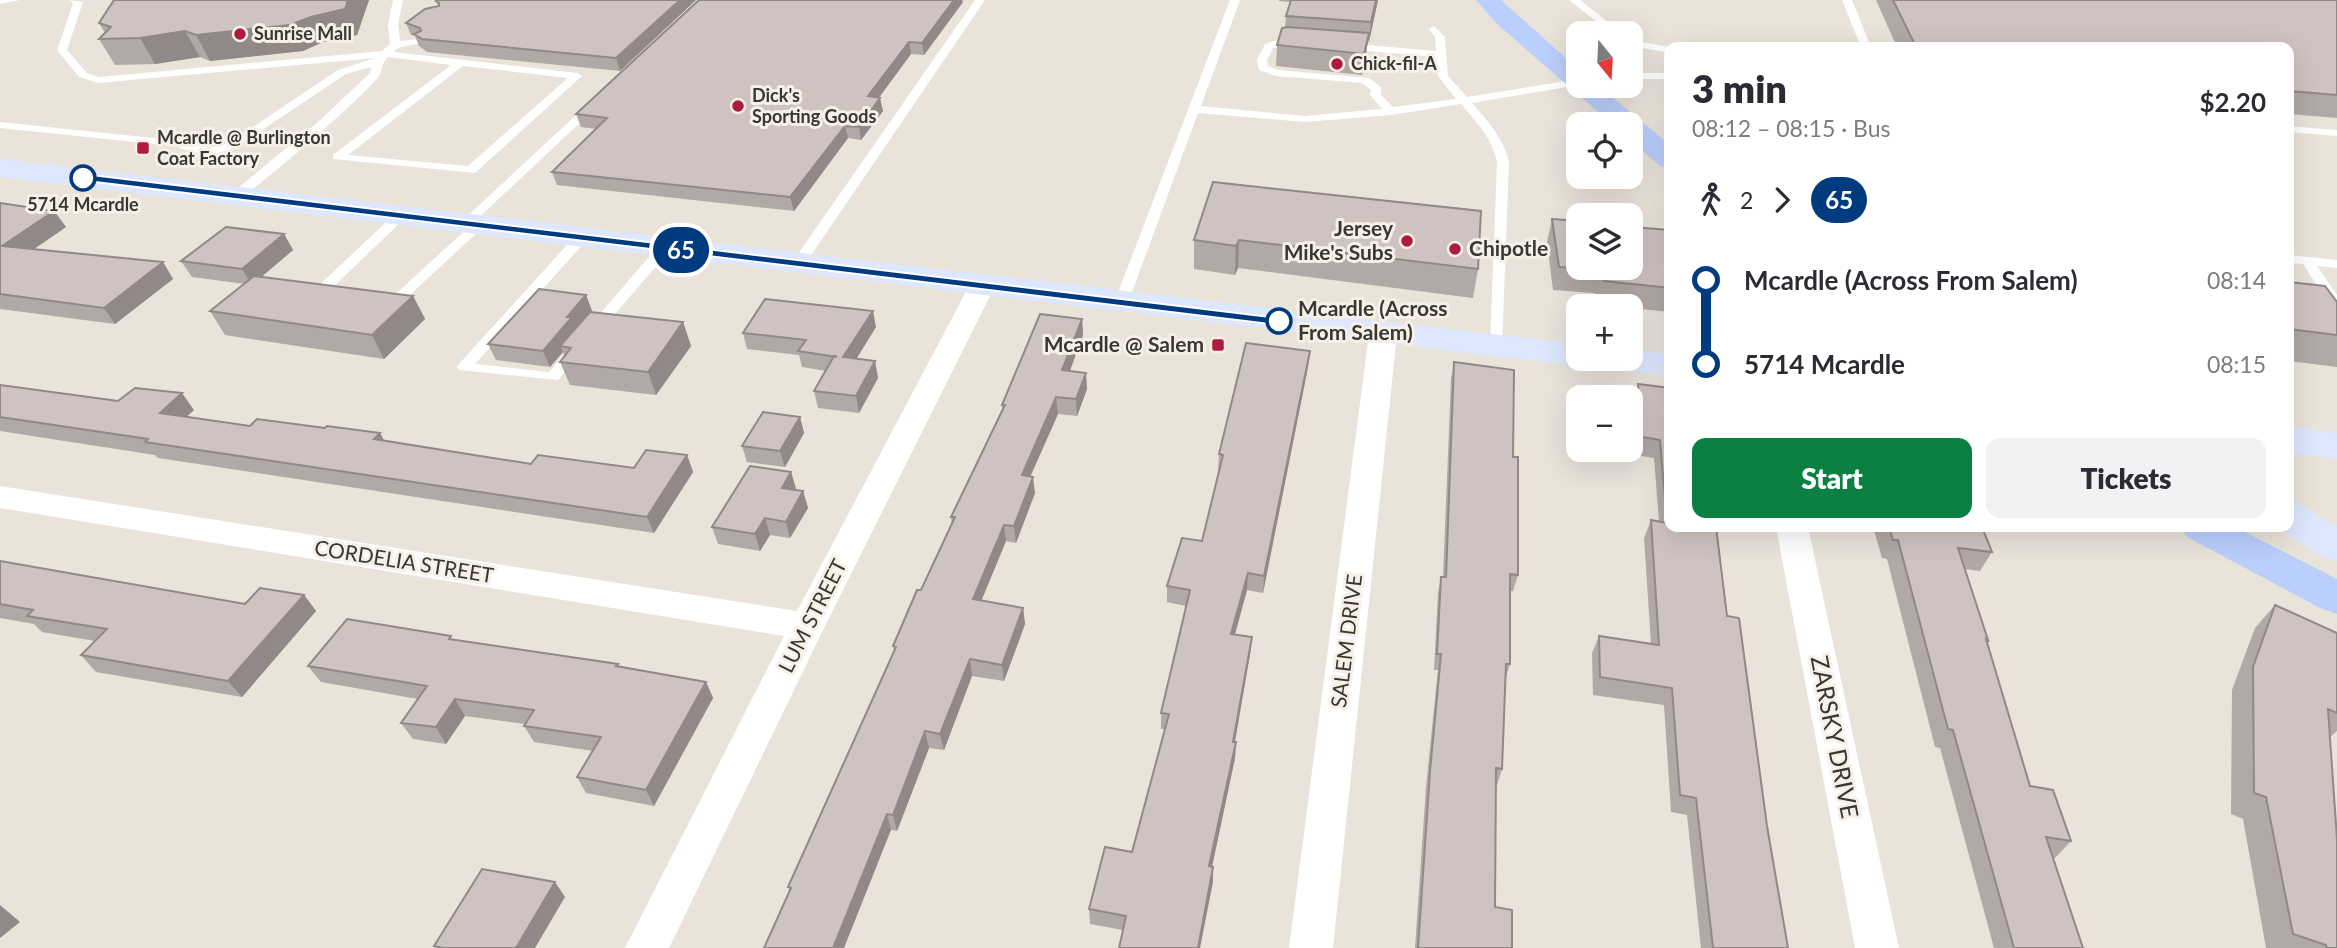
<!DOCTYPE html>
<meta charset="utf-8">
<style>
:root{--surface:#fff;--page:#f2f2f3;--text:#2b2b33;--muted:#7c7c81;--accent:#0b8043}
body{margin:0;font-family:Lato,sans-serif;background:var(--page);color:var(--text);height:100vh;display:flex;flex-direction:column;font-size:26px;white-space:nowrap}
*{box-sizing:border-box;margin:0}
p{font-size:23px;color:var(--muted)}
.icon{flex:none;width:38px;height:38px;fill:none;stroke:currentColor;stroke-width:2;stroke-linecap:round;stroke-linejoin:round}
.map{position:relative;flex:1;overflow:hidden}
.side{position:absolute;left:1664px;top:42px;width:630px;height:490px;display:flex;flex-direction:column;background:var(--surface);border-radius:14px;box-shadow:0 7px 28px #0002}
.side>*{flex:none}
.badge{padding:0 14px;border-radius:23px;font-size:24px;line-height:46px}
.needle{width:46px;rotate:162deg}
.controls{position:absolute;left:1566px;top:21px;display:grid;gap:14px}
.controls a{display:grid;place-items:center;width:77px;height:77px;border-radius:14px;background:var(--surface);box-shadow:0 7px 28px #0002;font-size:35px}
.map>.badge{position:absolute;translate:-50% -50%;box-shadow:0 0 0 4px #fff}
.legs{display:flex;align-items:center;gap:10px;height:77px;padding:0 28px;font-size:23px}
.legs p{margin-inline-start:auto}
.overview{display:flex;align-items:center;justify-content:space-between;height:119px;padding:0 28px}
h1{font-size:38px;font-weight:800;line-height:52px}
.primary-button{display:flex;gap:14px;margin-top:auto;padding:14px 28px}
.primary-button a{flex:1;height:80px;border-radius:14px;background:var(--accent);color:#fff;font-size:28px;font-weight:800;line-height:80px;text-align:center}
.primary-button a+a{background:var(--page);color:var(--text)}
ul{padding:0 28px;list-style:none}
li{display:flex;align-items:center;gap:24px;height:84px;font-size:26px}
li i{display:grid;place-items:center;width:10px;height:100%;margin:0 9px;background:currentColor}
li i::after{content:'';width:18px;height:18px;margin:-9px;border:5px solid;border-radius:50%;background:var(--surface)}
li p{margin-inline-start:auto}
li:first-child i{background:linear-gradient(#0000 50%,currentColor 0)}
li:last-child i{background:linear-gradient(currentColor 50%,#0000 0)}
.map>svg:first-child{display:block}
</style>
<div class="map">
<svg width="2337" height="948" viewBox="0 0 2337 948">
<rect width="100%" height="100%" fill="#e9e3da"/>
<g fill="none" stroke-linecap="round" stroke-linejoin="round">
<path fill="#fff" fill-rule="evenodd" d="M0 0H20L0 4Z
M69 0 83 2 67 50 87 73 99 77 382 51 390 44 388 24 393 0H403L398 24 400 41 419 39 424 42 398 48 394 52 577 73 582 76 475 173 333 159V155L451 65 388 57C381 64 383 69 379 76 369 92 251 195 236 200L232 199V193L318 122 370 73 371 67 346 74 237 147 209 156 173 146 0 128V122L173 140 209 148 229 143 338 70 375 58 98 83 79 77 57 50 73 3ZM463 66 568 78 468 166 348 155Z
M975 0H985L803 267H793L791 264Z
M1230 0H1240L1201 106 1305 116 1382 109 1370 95 1371 90 1362 83 1276 76 1259 70 1257 60 1265 44C1277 40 1292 35 1303 42L1298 45 1273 48 1267 60 1268 66 1278 70 1369 78 1381 87V95L1393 107 1456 99 1438 76 1436 57 1345 49 1340 46 1345 43 1436 51 1435 37 1429 29 1434 26 1445 37 1448 76 1467 97 1578 79V85L1472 103C1488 121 1503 138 1509 162L1502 349 1497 350 1490 346 1497 162C1492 138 1477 123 1461 104L1391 115 1305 122 1198 113 1128 303 1121 307 1116 306 1114 303Z
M1569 0H1580L1622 33H1611Z
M1842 0H1852L1871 47H1861Z
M1631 40 1670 47H1671L1670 53 1631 46Z
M1631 73H1670V79H1631Z
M590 102 600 104 474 222H482V228L398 306 380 305 378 302 380 299H390L469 227H461L459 224Z
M2289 126 2337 130V136L2289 132Z
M400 212 406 216 404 219 327 293 331 296 329 299 312 298 310 295 312 292 396 213Z
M581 234 587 238 586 241 475 364 549 372 571 347H581L583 350 581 353 558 380 459 370 457 367 459 364 576 235Z
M664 244 670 248 669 251 598 334H588L586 331 588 328 659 245Z
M2289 255 2337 260V268L2317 266 2337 295V309L2332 308 2303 264 2289 263Z"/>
<path fill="#fff" fill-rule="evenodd" d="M982 278 991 280 995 286 825 626 669 948H625L784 636 0 508V486L797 611 969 286 973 280Z
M1383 325 1393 328 1397 334 1333 948H1289L1369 334 1373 328Z
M1776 527H1808L1899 948H1855Z"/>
<path fill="#dde7fe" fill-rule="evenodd" d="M0 159 1578 344V359H1631V350L1670 354V376L1598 367 1593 359 1590 363 1578 366 0 177Z
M2289 427 2337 433V459L2289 453Z
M2289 502 2303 506 2337 527V561L2323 557 2276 527H2289Z"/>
<path fill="#bbcffc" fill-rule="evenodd" d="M1476 0H1501L1578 69V86H1599L1670 145V169L1660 166 1631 141V124H1612L1497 24Z
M2181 527H2235L2337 579V614L2322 609 2187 537Z"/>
</g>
<path fill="#b2a8a6" d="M114 0H369L357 35 323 42 303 51 210 61 200 57 155 64 115 65 99 39 105 33 99 23Z
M696 0 620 71 427 52 419 46 415 36 411 35 406 23 438 6 436 1Z
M699 0H962L963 2 924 55 911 54 879 98 883 111 861 140 848 138 794 211 557 185 552 172 596 129 581 127 576 114Z
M1279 0H1378L1369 42H1368L1362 75 1276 66 1277 45 1285 27 1286 16 1290 2 1279 1Z
M1876 0H2337V118L2289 114V47H1897Z
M1213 182 1478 269 1473 298 1238 268 1235 275 1194 269V240Z
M0 203 54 211 66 227 34 249 163 262 173 279 115 324 0 309Z
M1552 219 1670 230V312L1631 308V306L1597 304 1595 293 1553 290 1547 242Z
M284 234 293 250 261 277 413 296 425 319 384 359 225 335 210 311 245 284 192 277 181 261Z
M2289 282 2337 302V367L2289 361Z
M586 295 592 311 590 312 683 322 691 346 656 395 570 385 560 362 564 356 563 352 550 367 496 360 488 344Z
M1082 319 1083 335 1070 371 1087 389 1077 416 1058 414 1030 476 1035 493 1016 543 1006 541 981 601 1023 608 1025 624 1004 681 972 676 944 750 929 748 897 831 891 830 790 891 788 887 894 651 893 646 921 590 952 524 951 517 1002 409V405Z
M876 327 856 359 875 361 878 378 859 413 818 408 814 391 826 371 802 367 799 355 747 349 743 333Z
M1310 351 1308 367 1263 593 1247 590 1235 635 1252 637 1250 654 1235 742H1236L1235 758 1212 866 1213 867V882L1123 930 1090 924 1089 909 1132 852 1165 729H1161V713L1186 606 1167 602V586L1202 541 1219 471H1218L1219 454Z
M1454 362 1513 457 1518 575 1513 591H1510V664L1505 680 1502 769 1497 785H1496L1495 907 1512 948H1415L1426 787 1438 670H1434L1438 593 1441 577H1443L1451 379Z
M1638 384 1670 388V527H1720L1717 534 1727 616 1767 826 1788 948H1701L1687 815 1671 812 1664 705 1593 695 1592 653 1599 636 1651 644 1644 538 1651 520 1659 521 1654 458 1636 455 1633 401Z
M0 385 118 401 194 410 186 417 250 426 325 428 380 433 384 441 531 464 634 468 687 455 693 472 654 533 158 458 155 455 0 431Z
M800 417 804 433 785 467 747 462 742 446Z
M791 472 796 489 795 490 803 491 808 508 790 538 770 535 760 551 718 544 712 527Z
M1873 527H1982L1992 552 1980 571 1965 569 1988 640 1987 642 2030 786 2071 841 2055 858H2053L2083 948H1994L1940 748 1935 747 1887 559 1882 558Z
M0 561 245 604 304 595 316 611 242 697 96 672 81 655 95 641 42 632 34 624 0 618Z
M2275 605 2337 633V731L2330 737 2337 948H2266L2243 819 2231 814 2232 690 2255 628Z
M454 640 618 664 619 667 706 682 713 698 654 806 586 793 577 777 593 751 534 742 524 726 525 724 465 716 446 744 413 739 401 723 418 699 321 682 308 666Z"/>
<path fill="#918887" d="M348 0H369L357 35 323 42 303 51 210 61 196 35Z
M680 0H696L620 71 616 58Z
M954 0H962L963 2 924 55 922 43Z
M1376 0H1378L1369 42 1371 22Z
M185 31 200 57 155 64 140 38Z
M1369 33 1366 53 1362 75 1364 54Z
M909 42 911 54 870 109 868 96Z
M880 98 883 111 861 140 859 127Z
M845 126 848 138 794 211 790 197Z
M54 211 66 227 15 262 2 246Z
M284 234 293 250 252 285 242 269Z
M1239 240 1238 268 1235 275 1236 246Z
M163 262 173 279 115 324 104 308Z
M586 295 592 311 560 346 563 352 550 367 543 351 567 317Z
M413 296 425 319 384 359 372 335Z
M873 311 876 327 847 374 843 357Z
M1082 319 1083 335 1064 386 1062 370Z
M683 322 691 346 656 395 648 372Z
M1310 351 1308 367 1263 593 1264 576Z
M875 361 878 378 859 413 856 396Z
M1086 373 1087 389 1077 416 1076 399Z
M182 393 194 410 172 430 160 413Z
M1056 397 1058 414 1024 491 1022 475Z
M800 417 804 433 785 467 780 451Z
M380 433 389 450 374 439Z
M687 455 693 472 654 533 647 517Z
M791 472 796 489 787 504 782 488Z
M1033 477 1035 493 1016 543 1014 526Z
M803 491 808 508 790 538 786 522Z
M765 518 770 535 760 551 755 534Z
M1004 525 1006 541 975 616 973 599Z
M1248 573 1247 590 1230 651 1231 634Z
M304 595 316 611 242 697 228 681Z
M1023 608 1025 624 1004 681 1002 665Z
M1252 637 1250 654 1232 758 1233 742Z
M970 659 972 676 944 750 940 734Z
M706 682 713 698 654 806 646 790Z
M455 699 465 716 446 744 436 727Z
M925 731 929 748 897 831 893 815Z
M1236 742 1235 758 1209 881V866Z
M887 814 891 830 844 948H833Z
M1213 867V882L1200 948H1198Z
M555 882 565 897 535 948H516Z
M0 905 20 922 0 938Z"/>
<path fill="#cfc3c1" stroke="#918887" stroke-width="2" d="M114 0H348L345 9 311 17 290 25 196 35 185 31 140 38 99 39 111 27 99 23Z
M438 0H680L616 58 422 39 414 34 421 31 420 28 406 23 425 9 439 6V3L436 1Z
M699 0H954L922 43 909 42 868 96 880 98 859 127 845 126 790 197 552 172 607 118 576 114Z
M1291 0H1376L1371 22 1286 16Z
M1893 0H2337V95L2289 91V47H1916Z
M1287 27 1369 33 1364 54 1277 45 1282 28Z
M1213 182 1481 211 1478 269 1239 240 1236 246 1194 240Z
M0 203 54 211 2 246 163 262 104 308 0 294Z
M1552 219 1578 221V268H1631V227L1670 230V288L1604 281 1601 270 1559 267Z
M226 227 284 234 242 269 181 261Z
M254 276 413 296 372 335 210 311Z
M2289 282 2325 286 2337 302V335L2289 329Z
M539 289 586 295 567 317H572L543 351 488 344Z
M765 299 873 311 843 357 875 361 856 396 814 391 834 356 837 357 798 351 806 340 743 333Z
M590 312 683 322 648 372 560 362 571 348 560 346Z
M1040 314 1082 319 1062 370 1086 373 1076 399 1056 397 1022 475 1033 477 1014 526 1004 525 973 599 1023 608 1002 665 970 659 940 734 925 731 893 815 887 814 833 948H764L791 888 788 887 896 647 893 646 917 590H921L955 517H951L1005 405H1002Z
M1246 343 1310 351 1264 576 1248 573 1231 634 1252 637 1233 742H1236L1209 866 1213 867 1198 948H1119L1126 916 1089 909 1105 847 1132 852 1169 714 1161 713 1190 590 1167 586 1182 538 1202 541 1223 455 1219 454Z
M1454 362 1514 370 1513 457H1518V575L1510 574V664H1506L1502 769 1496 768 1495 907 1512 910V948H1418L1430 771 1441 654H1437L1441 577H1446Z
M1638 384 1670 388V527H1716L1727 616 1739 618 1767 826 1788 948H1713L1696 798 1680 795 1672 688 1600 677 1599 636 1659 645 1651 520 1667 523 1660 440 1642 437Z
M0 385 118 401 135 388 182 393 160 413 250 426 257 419 325 428 327 426 380 433 374 439 531 464 538 455 634 468 646 450 687 455 647 517 145 442 148 439 0 417Z
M763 412 800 417 780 451 742 446Z
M750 466 791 472 782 488 803 491 786 522 765 518 755 534 712 527Z
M1889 527H1982L1992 552 1958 548 1988 640 1986 639 2030 786 2053 790 2071 841 2046 837 2083 948H2014L1953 730 1948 729 1898 540H1893Z
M0 561 245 604 260 588 304 595 228 681 81 655 107 629 27 616 33 610 0 604Z
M2275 605 2337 633V713L2328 709 2337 839V948H2327L2326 945 2293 934 2266 797 2254 793 2253 667Z
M347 619 451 636 449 639 618 664 616 666 706 682 646 790 577 777 601 737 524 726 534 710 455 699 436 727 401 723 427 686 308 666Z
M482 869 555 882 516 948H443L434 946Z"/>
<path fill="#003b80" stroke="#fff" stroke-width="2" d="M83 174 1279 318 1285 321 1279 325 79 180V175Z"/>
<g fill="#af1b3e" stroke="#f6f0e7" stroke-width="2.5">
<circle cx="240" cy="34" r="7"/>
<circle cx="1337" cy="64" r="7"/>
<circle cx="738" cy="106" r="7"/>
<rect x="136" y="141" width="14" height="14" rx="3.5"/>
<circle cx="1407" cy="241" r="7"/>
<circle cx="1455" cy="249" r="7"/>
<rect x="1211" y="338" width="14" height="14" rx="3.5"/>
</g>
<g fill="#fff" stroke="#003b80" stroke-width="3.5">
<circle cx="83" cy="178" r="12"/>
<circle cx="1279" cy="321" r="12"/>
</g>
<g text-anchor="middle" stroke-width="6" stroke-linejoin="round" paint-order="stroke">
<g font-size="18" font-weight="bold" fill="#393733" stroke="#f6f0e7" text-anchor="start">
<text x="254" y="40">Sunrise Mall</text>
<text x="1351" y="70">Chick-fil-A</text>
<text x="752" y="102">Dick's<tspan x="752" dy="21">Sporting Goods</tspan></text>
<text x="157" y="144">Mcardle @ Burlington<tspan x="157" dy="21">Coat Factory</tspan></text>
</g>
<g font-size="18" font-weight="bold" fill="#393733" stroke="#f6f0e7">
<text x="83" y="211">5714 Mcardle</text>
</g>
<g font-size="21" font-weight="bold" fill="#393733" stroke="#f6f0e7" text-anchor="end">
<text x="1393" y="236">Jersey<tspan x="1393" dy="24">Mike's Subs</tspan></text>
<text x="1469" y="256" text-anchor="start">Chipotle</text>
<text x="1204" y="352">Mcardle @ Salem</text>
</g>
<g font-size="21" font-weight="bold" fill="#393733" stroke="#f6f0e7" text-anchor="start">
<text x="1298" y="316">Mcardle (Across<tspan x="1298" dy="24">From Salem)</tspan></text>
</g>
<g font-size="21" fill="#393733" stroke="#f6f0e7">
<text transform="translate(404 562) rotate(9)" y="7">CORDELIA STREET</text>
<text transform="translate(813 616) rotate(-63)" y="7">LUM STREET</text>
<text transform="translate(1347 641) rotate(-83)" y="7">SALEM DRIVE</text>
</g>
<g font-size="24" fill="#393733" stroke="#f6f0e7">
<text transform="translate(1834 737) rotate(79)" y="8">ZARSKY DRIVE</text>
</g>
</g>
</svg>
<div class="controls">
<a><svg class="needle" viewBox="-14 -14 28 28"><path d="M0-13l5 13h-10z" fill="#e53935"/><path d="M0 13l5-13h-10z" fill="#7c7c81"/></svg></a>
<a><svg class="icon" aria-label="locate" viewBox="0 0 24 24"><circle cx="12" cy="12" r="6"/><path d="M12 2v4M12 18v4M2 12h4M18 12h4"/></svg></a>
<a><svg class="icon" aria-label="layers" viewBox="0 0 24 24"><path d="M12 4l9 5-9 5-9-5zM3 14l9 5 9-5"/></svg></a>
<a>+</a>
<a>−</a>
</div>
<b class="badge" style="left:681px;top:250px;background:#003b80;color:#fff">65</b>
<section class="side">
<div class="overview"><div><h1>3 min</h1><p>08:12 – 08:15 · Bus</p></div><b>$2.20</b></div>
<div class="legs"><svg class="icon" aria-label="walk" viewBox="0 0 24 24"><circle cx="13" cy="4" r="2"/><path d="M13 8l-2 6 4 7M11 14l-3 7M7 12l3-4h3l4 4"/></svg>2<svg class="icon" aria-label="forward" viewBox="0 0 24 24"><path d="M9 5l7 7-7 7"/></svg><b class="badge" style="background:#003b80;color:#fff">65</b></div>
<ul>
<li><i style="color:#003b80"></i><b>Mcardle (Across From Salem)</b><p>08:14</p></li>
<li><i style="color:#003b80"></i><b>5714 Mcardle</b><p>08:15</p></li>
</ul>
<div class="primary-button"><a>Start</a><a>Tickets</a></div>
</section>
</div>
